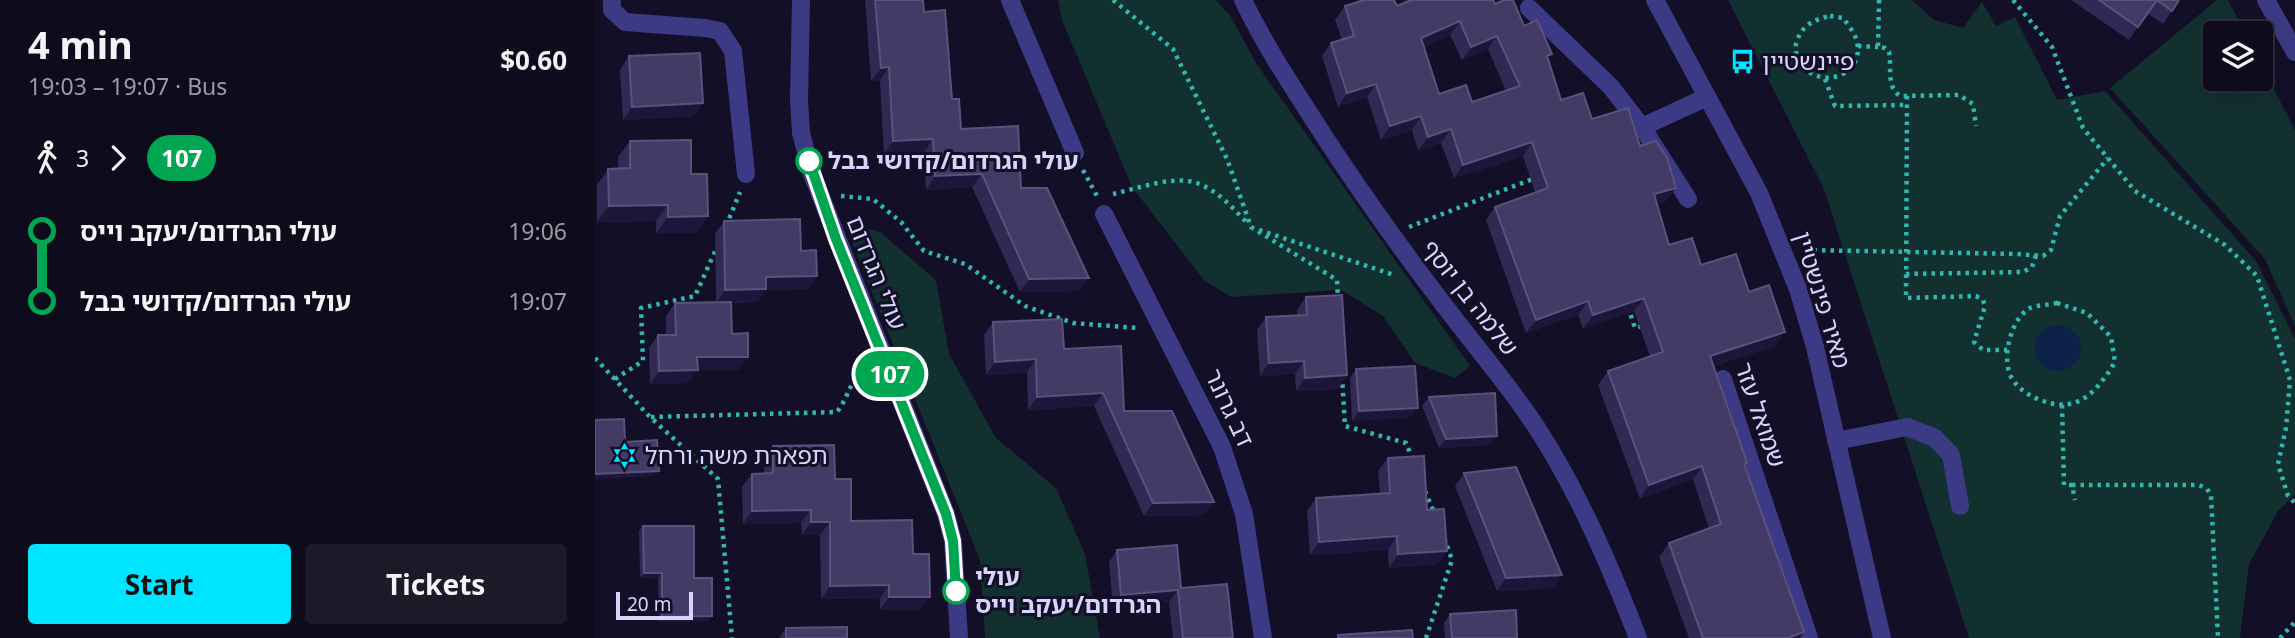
<!DOCTYPE html>
<meta charset="utf-8">
<style>
:root{--surface:#0e0b1c;--page:#1c1929;--text:#f1f3f6;--muted:#9b9ba3;--line:#2e2b3b;--accent:#00e5ff}
body{margin:0;font-family:"Noto Sans","Noto Sans Hebrew",sans-serif;background:var(--page);color:var(--text);height:100vh;display:flex;flex-direction:column;font-size:26px;white-space:nowrap}
*{box-sizing:border-box;margin:0}
p{font-size:23px;color:var(--muted)}
.icon{flex:none;width:38px;height:38px;fill:none;stroke:currentColor;stroke-width:2;stroke-linecap:round;stroke-linejoin:round}
.map{position:relative;flex:1;overflow:hidden}
.panel{display:flex;flex-direction:column;background:var(--surface);width:595px}
.panel>*{flex:none}
.badge{padding:0 14px;border-radius:23px;font-size:24px;line-height:46px}
.controls{position:absolute;left:1608px;top:21px;display:grid;gap:14px}
.controls a{display:grid;place-items:center;width:70px;height:70px;border-radius:7px;background:var(--surface);box-shadow:0 7px 28px #0002,0 0 0 2px var(--line);font-size:35px}
.scale{position:absolute;left:21px;bottom:18px;width:77px;box-sizing:border-box;padding-left:7px;border:4px solid #d9d4ff;border-top:0;font-size:19px;line-height:24px;white-space:nowrap;color:#d9d4ff;-webkit-text-stroke:5px #130f26;paint-order:stroke}
.map>.badge{position:absolute;translate:-50% -50%;box-shadow:0 0 0 4px #fff}
.legs{display:flex;align-items:center;gap:10px;height:77px;padding:0 28px;font-size:23px}
.legs p{margin-inline-start:auto}
.overview{display:flex;align-items:center;justify-content:space-between;height:119px;padding:0 28px}
h1{font-size:38px;font-weight:700;line-height:52px}
.action{display:flex;gap:14px;margin-top:auto;padding:14px 28px}
.action a{flex:1;height:80px;border-radius:7px;background:var(--accent);color:#111;font-size:28px;font-weight:700;line-height:80px;text-align:center}
.action a+a{background:var(--page);color:var(--text)}
ul{padding:0 28px;list-style:none}
li{display:flex;align-items:center;gap:24px;height:70px;font-size:26px}
li i{display:grid;place-items:center;width:10px;height:100%;margin:0 9px;background:currentColor}
li i::after{content:'';width:18px;height:18px;margin:-9px;border:5px solid;border-radius:50%;background:var(--surface)}
li p{margin-inline-start:auto}
li:first-child i{background:linear-gradient(#0000 50%,currentColor 0)}
li:last-child i{background:linear-gradient(currentColor 50%,#0000 0)}
main{display:flex;flex:1;min-height:0}
.map>svg:first-child{display:block}
</style>
<main>
<section class="panel">
<div class="overview"><div><h1>4 min</h1><p>19:03 – 19:07 · Bus</p></div><b>$0.60</b></div>
<div class="legs"><svg class="icon" aria-label="walk" viewBox="0 0 24 24"><circle cx="13" cy="4" r="2"/><path d="M13 8l-2 6 4 7M11 14l-3 7M7 12l3-4h3l4 4"/></svg>3<svg class="icon" aria-label="forward" viewBox="0 0 24 24"><path d="M9 5l7 7-7 7"/></svg><b class="badge" style="background:#00a651;color:#fff">107</b></div>
<ul>
<li><i style="color:#00a651"></i><b>עולי הגרדום/יעקב וייס</b><p>19:06</p></li>
<li><i style="color:#00a651"></i><b>עולי הגרדום/קדושי בבל</b><p>19:07</p></li>
</ul>
<div class="action"><a>Start</a><a>Tickets</a></div>
</section>
<div class="map">
<svg width="1700" height="638" viewBox="0 0 1700 638">
<rect width="100%" height="100%" fill="#130f26"/>
<path fill="#12302f" d="M463 0H621L636 17 661 63 875 366 860 378 820 363 788 316 746 290 636 297 609 280 537 187 467 20Z
M1133 0H1317L1339 20 1368 28 1387 2 1401 26 1420 17 1462 100 1510 91 1661 261 1700 339V494L1683 511 1654 564 1645 638H1374L1229 189Z
M1622 0H1633L1650 33H1620V79H1666V64L1700 130V326L1670 259 1515 88Z
M249 223 285 232 341 280 354 354 401 438 461 488 490 554 505 638H390L385 560Z"/>
<path fill="#0c2248" d="M1440 348a23 23 0 1 1 46 0a23 23 0 1 1-46 0Z"/>
<g fill="none" stroke-linecap="round" stroke-linejoin="round">
<path stroke="#2fb8b0" stroke-width="4.5" stroke-dasharray="3.5 5" stroke-linecap="butt" d="M518 0 578 49 632 159 656 227 742 280 743 298
M1284 0 1283 47 1290 48 1294 52C1297 68 1291 87 1305 96L1364 95 1378 104 1381 126
M1418 0 1457 47 1488 128 1540 191 1630 245 1662 276 1695 380 1691 428 1683 464 1693 496 1700 503
M1235 16 1248 18C1253 25 1260 33 1262 42 1270 77 1222 91 1205 62 1201 55 1199 48 1202 41 1207 25 1220 19 1235 16Z
M1263 46 1283 47
M1230 79 1240 106 1312 105
M1312 96 1311 298 1381 296 1388 300 1390 306 1379 342 1388 350H1412
M488 170 502 196
M518 194C540 189 577 176 598 182 621 188 638 208 654 225
M246 196 278 199 306 222 329 251 370 264 430 306 478 323 542 328
M131 226 145 192
M814 227 940 178
M664 230 799 275
M1210 250 1422 254 1448 256 1456 250 1465 216 1513 158
M1311 274 1428 272 1437 267 1441 255
M1462 303 1492 313 1516 337 1520 362C1503 390 1484 414 1448 401 1437 397 1425 391 1418 380 1405 362 1415 319 1435 308 1442 305 1454 305 1462 303Z
M1033 307 1040 328 1047 326
M0 358 55 417 123 479 137 638
M747 376 750 426 811 443 818 460
M20 379 48 361 46 308 100 296 122 247
M1467 405 1469 485H1477L1480 500
M56 417 242 412C255 395 254 380 271 369
M1477 485H1604L1612 489 1616 495 1623 638
M830 491 840 515
M831 638 857 560 850 540
M1685 638 1700 622"/>
<path stroke="#3d3a85" stroke-width="18" d="M17 0V10L30 22 110 28 125 31 138 51 151 174
M206 0 204 100 206 133 217 174 351 514 358 541 364 638
M415 0 480 153
M648 0C668 42 693 80 718 119 759 183 803 245 849 305 880 346 914 385 942 428 984 493 1015 566 1043 638
M1060 0 1164 193 1203 289 1220 347 1287 638
M1671 0 1700 52
M934 8 1016 87 1047 127 1093 199
M1047 127 1112 97
M509 214 627 447 649 514 668 638
M1128 379 1214 638
M1241 441 1312 427 1340 438 1356 455 1365 506"/>
</g>
<path fill="#312854" fill-rule="evenodd" d="M270 0H328L329 12 366 129 426 188 485 291 425 292 377 187 331 190 329 152 289 155 285 80 276 81Z
M1476 0H1584L1568 24 1552 13 1534 40Z
M900 4 929 26 953 59 966 100 997 119 1045 146 1081 188 1071 201 1062 204 1074 245 1106 265 1154 292 1180 346 1119 366 1152 463 1150 466 1209 632 1205 638H1094L1064 557 1074 543 1114 529 1098 479 1045 499 1003 385 1013 371 1055 356 1039 311 988 329 983 315 931 333 891 220 900 207 940 192 928 156 859 178 846 143 823 150 817 130 786 140 772 97 743 107 727 56 736 43 747 40 740 20 750 6H802ZM855 35 867 60 893 49 911 91 877 102 844 94 829 47Z
M34 56 99 116 28 120 25 70Z
M35 141 96 174 102 233H61V221L2 222V185L13 169 23 168V157Z
M129 221 206 251 213 289 171 290 162 302 136 303 137 334 153 357 144 370H102L93 383 55 384 54 348 63 335H71V316L80 303 121 302 120 234Z
M711 297 743 389 701 391 700 374 665 376 662 330 671 317 702 315V310Z
M398 322 469 349 619 502 609 515 549 516 499 406 433 410 432 372 391 375 389 335Z
M761 369 816 417 757 421 755 378Z
M834 397 896 445 844 448 827 406Z
M178 446 240 479 256 521 318 554 325 610H285V598L226 599 225 535H207L206 523 148 524 147 487 157 474 169 473V459Z
M793 458 832 510 852 551 842 564 794 568 793 550 715 555 712 511 721 498 785 494 783 471Z
M869 473 958 588 902 591 860 486Z
M48 526 99 578 114 621 64 622 63 578H45L44 531Z
M522 550 586 588 638 638H578L574 602 518 607 514 562Z
M855 614 922 638H850L849 623Z
M191 628 252 638H184Z"/>
<path fill="#1d163a" d="M865 21 855 35 817 52 826 38Z
M902 36 893 49 867 60 876 47Z
M294 67 285 80 276 81 286 68Z
M781 84 772 97 743 107 752 93Z
M108 103 99 116 28 120 37 107Z
M826 116 817 130 786 140 795 126Z
M856 129 846 143 823 150 833 137Z
M338 139 329 152 289 155 298 141Z
M937 142 928 156 859 178 868 165Z
M387 174 377 187 331 190 340 176Z
M1081 188 1071 201 1050 208 1059 194Z
M73 205 61 221 2 222 14 206Z
M113 216 102 233H61L73 217Z
M222 276 213 289 171 290 162 302 121 303 130 290 171 277Z
M494 278 485 291 425 292 434 279Z
M1049 298 1039 311 988 329 998 315Z
M993 301 983 315 931 333 941 320Z
M1190 332 1180 346 1106 370 1115 356Z
M102 357H153L144 370H102L93 383 55 384 64 371Z
M441 359 432 372 391 375 400 362Z
M709 361 700 374 665 376 674 363Z
M752 375 743 389 701 391 710 378Z
M508 393 499 406 433 410 442 397Z
M823 408 816 417 757 421 764 411Z
M902 436 896 445 844 448 851 439Z
M1107 466 1098 479 1045 499 1054 485Z
M64 471 60 476 0 479V474Z
M619 502 609 515 549 516 558 503Z
M216 510 206 523 148 524 157 511Z
M216 522H235L225 535H207Z
M802 536 793 550 715 555 724 542Z
M852 551 842 564 794 568 803 554Z
M49 573H67L63 578H45Z
M967 575 958 588 902 591 911 578Z
M294 585 285 598 226 599 235 586Z
M583 590 574 602 518 607 526 595Z
M294 597H335L325 610H285Z
M117 616 114 621 64 622 67 617Z
M1209 632 1205 638H1193Z"/>
<path fill="#433a66" stroke="#5a527e" stroke-width="2" fill-rule="evenodd" d="M280 0H328L329 12 350 10 357 99H364L366 129 423 126 426 188H452L494 278 434 279 387 174 340 176 338 139 298 141 294 67 286 68Z
M769 0H799L802 6 816 0H898L900 4 909 0H918L929 26 942 20 957 54 952 56 966 100 988 93 997 119 1033 108 1045 146 1061 141 1072 158 1081 188 1059 194 1074 245 1097 238 1106 265 1141 254 1154 292 1174 285 1190 332 1115 356 1152 463 1149 464 1209 632 1193 638H1108L1074 543 1126 524 1107 466 1054 485 1013 371 1068 352 1049 298 998 315 993 301 941 320 900 207 953 188 937 142 868 165 856 129 833 137 826 116 795 126 781 84 752 93 736 43 759 36 750 6ZM865 21 876 47 902 36 925 86 877 102 871 85 844 94 826 38Z
M1504 0H1584L1577 11 1562 0 1543 27Z
M105 53 108 103 37 107 34 56Z
M96 140V174H112L113 216 73 217V205L14 206 13 169 35 168V141Z
M205 219 206 251 221 250 222 276 171 277V289L130 290 129 221Z
M747 295 752 375 710 378 709 361 674 363 671 317 712 315 711 297Z
M136 302 137 334 153 333V357H102L103 370 64 371 63 335H81L80 303Z
M467 319 469 349 526 346 529 411H577L619 502 558 503 508 393 442 397 441 359 400 362 398 322Z
M820 366 823 408 764 411 761 369Z
M900 393 902 436 851 439 834 397Z
M29 419 30 442 62 440 64 471 0 474V420Z
M239 445 240 479H256V521L317 520 318 554H334L335 597H294V585L235 586V522H216V510L157 511V474L178 473V446Z
M829 456 832 510 849 509 852 551 803 554 802 536 724 542 721 498 795 493 793 458Z
M921 467 967 575 911 578 869 473Z
M48 526H99V578H117V616L67 617V573H49Z
M582 545 586 588 632 584 638 638H588L583 590 526 595 522 550Z
M921 610 922 638H857L855 614Z
M252 627V638H191V628Z
M817 630 818 638H743V635Z"/>
<g fill="none" stroke-linecap="round" stroke-linejoin="round">
<defs>
<path id="line-1" d="M214 161 241 239 351 514 358 541 361 591"/>
</defs>
<use href="#line-1" stroke="#fff" stroke-width="16"/>
<use href="#line-1" stroke="#00a651" stroke-width="10"/>
</g>
<defs>
<symbol id="bus-bare" viewBox="-9 -9 18 18"><path d="M-5-6H5V4H4V6H2V4H-2V6H-4V4H-5ZM-3.5-4V0h7V-4ZM-3.5 1.2v1.5H-2V1.2ZM2 1.2v1.5H3.5V1.2Z" fill="#00e5ff" stroke="#130f26" stroke-width="2.5" paint-order="stroke"/></symbol>
<symbol id="synagogue-bare" viewBox="-9 -9 18 18"><path d="M0-6.5L5.6 3.2H-5.6ZM0 6.5L5.6-3.2H-5.6Z" fill="#00e5ff" stroke="#130f26" stroke-width="2.5" paint-order="stroke"/></symbol>
</defs>
<g fill-rule="evenodd">
<use href="#bus-bare" x="1130" y="44" width="35" height="35"/>
<use href="#synagogue-bare" x="12" y="438" width="35" height="35"/>
</g>
<g fill="#fff" stroke="#00a651" stroke-width="3.5">
<circle cx="214" cy="161" r="12"/>
<circle cx="361" cy="591" r="12"/>
</g>
<g text-anchor="middle" stroke-width="6" stroke-linejoin="round" paint-order="stroke">
<g font-size="24" fill="#d9d4ff" stroke="#130f26" text-anchor="start">
<text x="1167" y="70">פיינשטיין</text>
<text x="50" y="464">תפארת משה ורחל</text>
</g>
<g font-size="24" font-weight="bold" fill="#d9d4ff" stroke="#130f26" text-anchor="start">
<text x="233" y="169">עולי הגרדום/קדושי בבל</text>
<text x="380" y="585">עולי<tspan x="380" dy="28">הגרדום/יעקב וייס</tspan></text>
</g>
<g font-size="24" fill="#d9d4ff" stroke="#130f26">
<text transform="translate(281 273) rotate(68)" y="8">עולי הגרדום</text>
<text transform="translate(875 298) rotate(52)" y="8">שלמה בן יוסף</text>
<text transform="translate(1227 300) rotate(73)" y="8">מאיר פינשטיין</text>
<text transform="translate(634 408) rotate(65)" y="8">דב גרונר</text>
<text transform="translate(1165 415) rotate(71)" y="8">שמואל עזר</text>
</g>
</g>
</svg>
<div class="controls">
<a><svg class="icon" aria-label="layers" viewBox="0 0 24 24"><path d="M12 4l9 5-9 5-9-5zM3 14l9 5 9-5"/></svg></a>
</div>
<div class="scale">20 m</div>
<b class="badge" style="left:295px;top:374px;background:#00a651;color:#fff">107</b>
</div>
</main>
